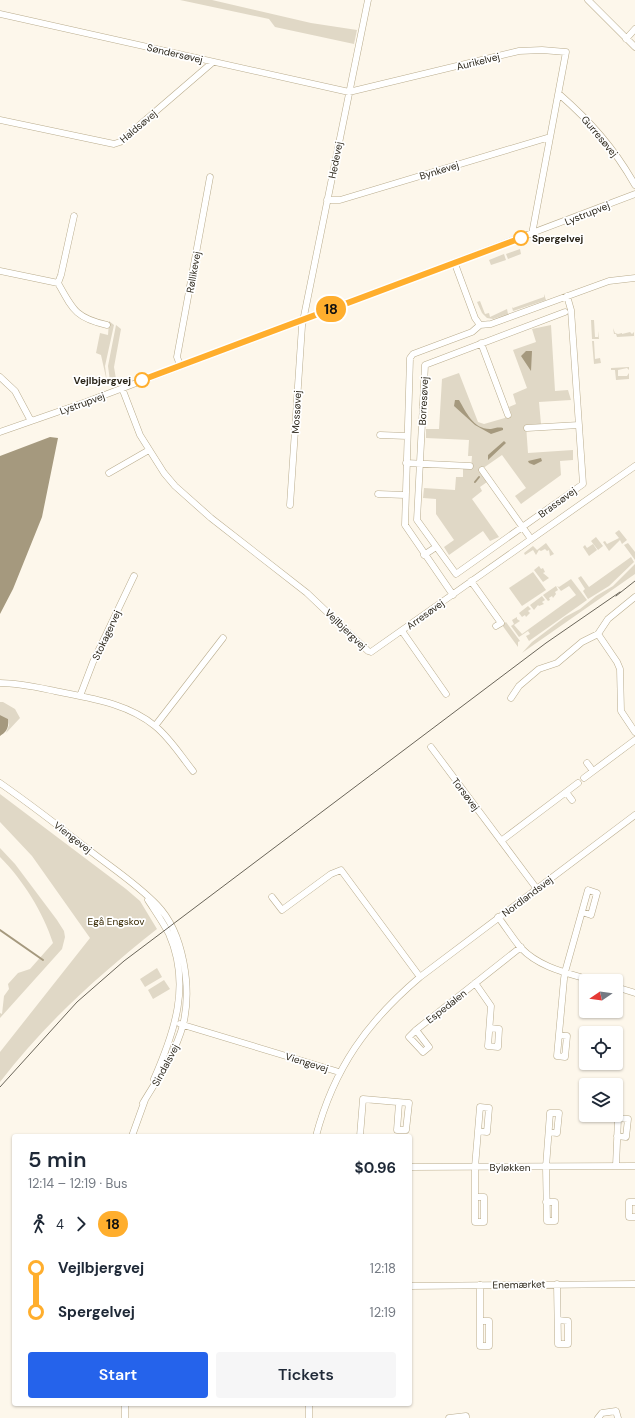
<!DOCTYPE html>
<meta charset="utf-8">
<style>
:root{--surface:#fff;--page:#f6f6f7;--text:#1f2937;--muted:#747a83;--accent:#2563eb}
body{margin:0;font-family:"DM Sans",sans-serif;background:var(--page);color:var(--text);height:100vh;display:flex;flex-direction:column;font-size:15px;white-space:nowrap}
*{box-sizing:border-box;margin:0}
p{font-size:13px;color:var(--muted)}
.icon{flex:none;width:22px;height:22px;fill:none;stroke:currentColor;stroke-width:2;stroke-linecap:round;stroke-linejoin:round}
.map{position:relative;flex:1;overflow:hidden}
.drawer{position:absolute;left:12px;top:1134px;width:400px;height:272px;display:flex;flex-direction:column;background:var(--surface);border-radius:4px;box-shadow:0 1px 3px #0004}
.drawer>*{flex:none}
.badge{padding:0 8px;border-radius:13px;font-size:14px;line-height:26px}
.needle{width:26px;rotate:257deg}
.tools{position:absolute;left:579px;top:974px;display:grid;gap:8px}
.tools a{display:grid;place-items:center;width:44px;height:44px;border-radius:4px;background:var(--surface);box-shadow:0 1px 3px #0004;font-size:20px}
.map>.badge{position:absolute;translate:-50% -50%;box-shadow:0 0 0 2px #fff}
.legs{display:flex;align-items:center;gap:6px;height:44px;padding:0 16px;font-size:13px}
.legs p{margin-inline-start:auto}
.summary{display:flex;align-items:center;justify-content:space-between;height:68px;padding:0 16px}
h1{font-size:22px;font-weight:600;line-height:30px}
.button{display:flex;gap:8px;margin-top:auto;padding:8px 16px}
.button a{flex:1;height:46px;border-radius:4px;background:var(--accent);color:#fff;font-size:16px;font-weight:600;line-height:46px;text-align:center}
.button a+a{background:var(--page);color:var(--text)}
ul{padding:0 16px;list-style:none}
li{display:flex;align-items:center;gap:14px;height:44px;font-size:15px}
li i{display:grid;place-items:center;width:6px;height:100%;margin:0 5px;background:currentColor}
li i::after{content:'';width:10px;height:10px;margin:-5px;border:3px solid;border-radius:50%;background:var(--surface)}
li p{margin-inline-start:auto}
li:first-child i{background:linear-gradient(#0000 50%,currentColor 0)}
li:last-child i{background:linear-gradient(currentColor 50%,#0000 0)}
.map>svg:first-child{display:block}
</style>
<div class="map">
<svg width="635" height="1418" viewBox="0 0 635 1418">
<rect width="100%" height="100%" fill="#fdf7eb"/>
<path fill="#e0d8c6" d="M180 0H212L311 23 357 30 354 44 275 27 269 19Z
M520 249 521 254 508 259 506 254Z
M504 254 506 260 491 265 489 260Z
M544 294 546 300 513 311 512 307 513 308 544 297Z
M480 301 485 314 489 313 490 317 507 309 508 314 493 319 487 318 482 313 477 302Z
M591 320H594L595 337H598V331L599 339H592Z
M109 321 114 325 105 366 107 382 101 355 96 353 100 333 108 335Z
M116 325 121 329 114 367 116 379 110 381 108 366Z
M551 325 555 391 568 390 571 400 539 402 541 424 526 425 528 453 573 450V460L560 461 561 475 521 504 515 496 526 488 502 455 479 471 487 482 480 487 482 491 472 499 499 537 490 541 483 531 449 555 444 547 454 540 436 514V499L423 498 424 488 455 490 456 477H463V469H471L472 456H468L469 440 426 438V429H439L442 379 459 373 478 422 484 424 512 416 509 407 516 404 513 394 527 388 513 350 536 342 532 329Z
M613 328 615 333 618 334 622 333V334L630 332 632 334 634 332V336L617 337 616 334H614Z
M592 341H594L595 359 600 358 601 363 594 364Z
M629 367V370L627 368 618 370V376H627L629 373V379L616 380 615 370H611V368Z
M619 530 627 540 622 544 620 540 609 551 603 542 605 541 607 544 619 538 615 533Z
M596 537 603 546 598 550 591 541Z
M546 543 554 554 550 556 549 550 547 551 545 549 541 551 539 550 536 555 533 550 525 555 524 553 533 546 537 550Z
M628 543 635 552V560L624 545Z
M593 544 597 550 589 556 583 547 585 545 587 548Z
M631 557 634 562 609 586 588 599 583 591 585 589 578 578 581 576 589 587Z
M635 564V574L522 653 532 642 565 617 580 609 596 596 613 586Z
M539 566 541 569 543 568 545 572 543 573 549 578 543 582 534 570Z
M533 572 546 590 522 606 509 588Z
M571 579 587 600 529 641 526 636 530 634 528 631 519 637 511 626 514 624 512 620 517 617V619L520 621 514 625 522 634 576 595 569 586 561 591 557 586 559 587Z
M556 586 558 590 555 592 556 594 553 598 552 596 549 598 550 600 548 601 543 595Z
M542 596 545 600 542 602 544 604 539 606 538 605 534 610 530 605Z
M528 606 531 609 528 611 530 613 526 617 525 615 522 617 519 613Z
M506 622 520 641 518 642V647L502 625Z
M0 702H3L15 709 20 718 6 733 9 725 8 719 0 715Z
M0 794 126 889 140 901 157 929C99 975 45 1023 0 1082V1052L90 938 32 856 0 822Z
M0 848 15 864 57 920 64 931 65 937 62 949 0 1018V1013L2 1014 4 996 9 989 8 984 18 973 30 969 53 943C43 912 23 880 0 857Z
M157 968 162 977 145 987 140 979Z
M164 980 170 989 153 999 148 990Z"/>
<path fill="#a5997e" d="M526 351H532L531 371 521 356Z
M455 400H459C466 412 474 430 491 429 495 428 499 427 503 428V430L491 434 475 425 454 406Z
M50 437 58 438 42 517 13 589 0 614V456Z
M504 441 506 443 488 460V455Z
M541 458 542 461 534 465 529 463 528 461Z
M0 715 8 719C9 727 7 732 0 736Z"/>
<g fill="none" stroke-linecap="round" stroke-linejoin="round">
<path stroke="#a5997e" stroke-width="2" d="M475 482 479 477
M0 930 43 960"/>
<defs>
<path id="minor" d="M588 0 635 47
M0 14 349 92 519 51 542 50 566 52 532 234
M626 39 635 29
M559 94C591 122 614 148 635 185
M0 120 114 144 120 142 213 62
M327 200H340L550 137
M74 216 61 275 58 283C73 310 76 318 107 325
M455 264 475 318 480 325
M0 271 58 283
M565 312 425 365 417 520 456 574 583 484 571 310 567 296
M480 325 491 324 609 281 635 278
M481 343 508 415
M180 365 177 357 210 177
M0 377 15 391 31 421
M122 388 140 435 164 473 175 486 211 518 307 593 368 651 371 652 635 466
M527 428 579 425
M0 432 86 402 635 194
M380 435 407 436
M406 463 470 466
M482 470 531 539
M109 473 149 450
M378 494 405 495
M290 505 302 326 368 0
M424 555 436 547
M471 581 501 623 496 626
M453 595 405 525 410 358 413 354 472 332 480 325
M402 631 446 694
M598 634 608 619 635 597
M0 683C19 683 36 687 55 691 89 698 127 703 155 726 170 738 181 756 193 771
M80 696 93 662 134 576
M511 698 519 686 539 669 557 663 582 642 598 634 617 662 620 669 621 711 635 732
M155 726 223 638
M431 747 537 889
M587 763 593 771
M584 778 635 740
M0 783C30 804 60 827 89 850 112 868 137 884 157 905 184 933 192 989 183 1025 175 1054 158 1078 143 1103
M566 792 572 800
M501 841 578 783
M272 897 282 910 331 874 341 870 420 977
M148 900C155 911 163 922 169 934 191 984 175 1031 154 1079
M498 917C506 927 513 939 521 948 540 968 568 973 594 981
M475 983 491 1006 488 1046 498 1047 499 1029 490 1028
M616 987 635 993
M180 1024 339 1072
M416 1030 429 1047 423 1052 409 1037 416 1030 521 947
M559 1035 567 1036 565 1057 557 1056 564 979 565 972 588 890 597 893 591 915 582 912
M132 1136 145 1100
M316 1136C334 1068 367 1022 420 977L635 815
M360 1136 363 1099 409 1103 406 1130H397L399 1103
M616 1166 618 1118 628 1119 626 1137 617 1136
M410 1167 635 1166
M475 1197H484V1222H475V1167L480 1107 489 1108 487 1132 478 1131
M546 1202H555V1221H547L546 1167 550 1113H559L557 1133 549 1132
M635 1202H629V1217H635
M557 1284 558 1344H568V1321L558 1320
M480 1285V1346H489V1321H480
M410 1286 635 1284
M125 1404V1418
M309 1404V1418
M449 1418 466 1416V1418
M598 1418 602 1413 616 1411 618 1418"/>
</defs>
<use href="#minor" stroke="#b9ac8d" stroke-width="7"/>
<use href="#minor" stroke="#fff" stroke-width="6"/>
<path stroke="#6a6559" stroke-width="1" d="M616 596 635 581
M0 1087 77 1002 124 961 546 643 620 592"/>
</g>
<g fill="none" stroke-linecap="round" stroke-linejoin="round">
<defs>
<path id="line-1" d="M142 380 521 238"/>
</defs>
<use href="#line-1" stroke="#fff" stroke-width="9"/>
<use href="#line-1" stroke="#ffae2d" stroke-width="6"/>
</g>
<g fill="#fff" stroke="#ffae2d" stroke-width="2">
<circle cx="521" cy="238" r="7"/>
<circle cx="142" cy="380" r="7"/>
</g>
<g text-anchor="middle" stroke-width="3.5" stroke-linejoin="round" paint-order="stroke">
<g font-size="10" fill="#2b261a" stroke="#fff">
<text transform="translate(175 53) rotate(13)" y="4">Søndersøvej</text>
<text transform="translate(478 61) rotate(-14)" y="4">Aurikelvej</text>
<text transform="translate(138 126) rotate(-40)" y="4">Haldsøvej</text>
<text transform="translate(600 136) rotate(50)" y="4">Gurresøvej</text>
<text transform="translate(335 160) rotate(-79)" y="4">Hedevej</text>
<text transform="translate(439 170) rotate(-17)" y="4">Bynkevej</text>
<text transform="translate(587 213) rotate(-22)" y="4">Lystrupvej</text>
<text transform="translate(193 272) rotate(-80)" y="4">Røllikevej</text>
<text transform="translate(423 401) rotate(-87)" y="4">Borresøvej</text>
<text transform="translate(82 403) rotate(-20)" y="4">Lystrupvej</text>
<text transform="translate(296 412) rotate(-87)" y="4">Mossøvej</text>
<text transform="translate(557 502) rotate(-36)" y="4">Brassøvej</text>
<text transform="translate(425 614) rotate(-36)" y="4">Arresøvej</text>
<text transform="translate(346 629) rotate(44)" y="4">Vejlbjergvej</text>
<text transform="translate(106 635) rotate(-65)" y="4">Stokagervej</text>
<text transform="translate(466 794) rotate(53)" y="4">Torsøvej</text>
<text transform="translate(73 837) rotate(38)" y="4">Viengevej</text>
<text transform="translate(527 896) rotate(-37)" y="4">Nordlandsvej</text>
<text transform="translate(446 1006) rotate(-38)" y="4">Espedalen</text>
<text transform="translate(307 1062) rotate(17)" y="4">Viengevej</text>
<text transform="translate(165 1065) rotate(-62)" y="4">Sindalsvej</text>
<text x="510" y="1171">Byløkken</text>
<text transform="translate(519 1284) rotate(-1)" y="4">Enemærket</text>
</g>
<g font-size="10" font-weight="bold" fill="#2b261a" stroke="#fff" text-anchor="start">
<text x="532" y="242">Spergelvej</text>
<text x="131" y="384" text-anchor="end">Vejlbjergvej</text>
</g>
<g font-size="10" fill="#372903" stroke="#fff">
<text x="116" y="925">Egå Engskov</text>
</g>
</g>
</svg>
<div class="tools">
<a><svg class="needle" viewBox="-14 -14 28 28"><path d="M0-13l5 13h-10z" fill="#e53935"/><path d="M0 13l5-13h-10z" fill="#747a83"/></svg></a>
<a><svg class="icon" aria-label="locate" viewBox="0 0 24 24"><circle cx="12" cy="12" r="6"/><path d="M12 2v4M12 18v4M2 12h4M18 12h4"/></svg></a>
<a><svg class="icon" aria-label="layers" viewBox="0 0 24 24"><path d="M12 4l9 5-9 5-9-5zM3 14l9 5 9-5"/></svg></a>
</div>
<b class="badge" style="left:331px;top:309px;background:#ffae2d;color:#111">18</b>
<section class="drawer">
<div class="summary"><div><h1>5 min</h1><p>12:14 – 12:19 · Bus</p></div><b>$0.96</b></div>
<div class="legs"><svg class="icon" aria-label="walk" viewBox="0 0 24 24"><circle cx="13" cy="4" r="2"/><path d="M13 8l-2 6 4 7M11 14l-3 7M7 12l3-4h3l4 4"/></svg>4<svg class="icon" aria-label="forward" viewBox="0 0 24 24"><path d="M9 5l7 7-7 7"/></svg><b class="badge" style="background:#ffae2d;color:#111">18</b></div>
<ul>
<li><i style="color:#ffae2d"></i><b>Vejlbjergvej</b><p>12:18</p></li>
<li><i style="color:#ffae2d"></i><b>Spergelvej</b><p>12:19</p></li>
</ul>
<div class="button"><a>Start</a><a>Tickets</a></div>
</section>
</div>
